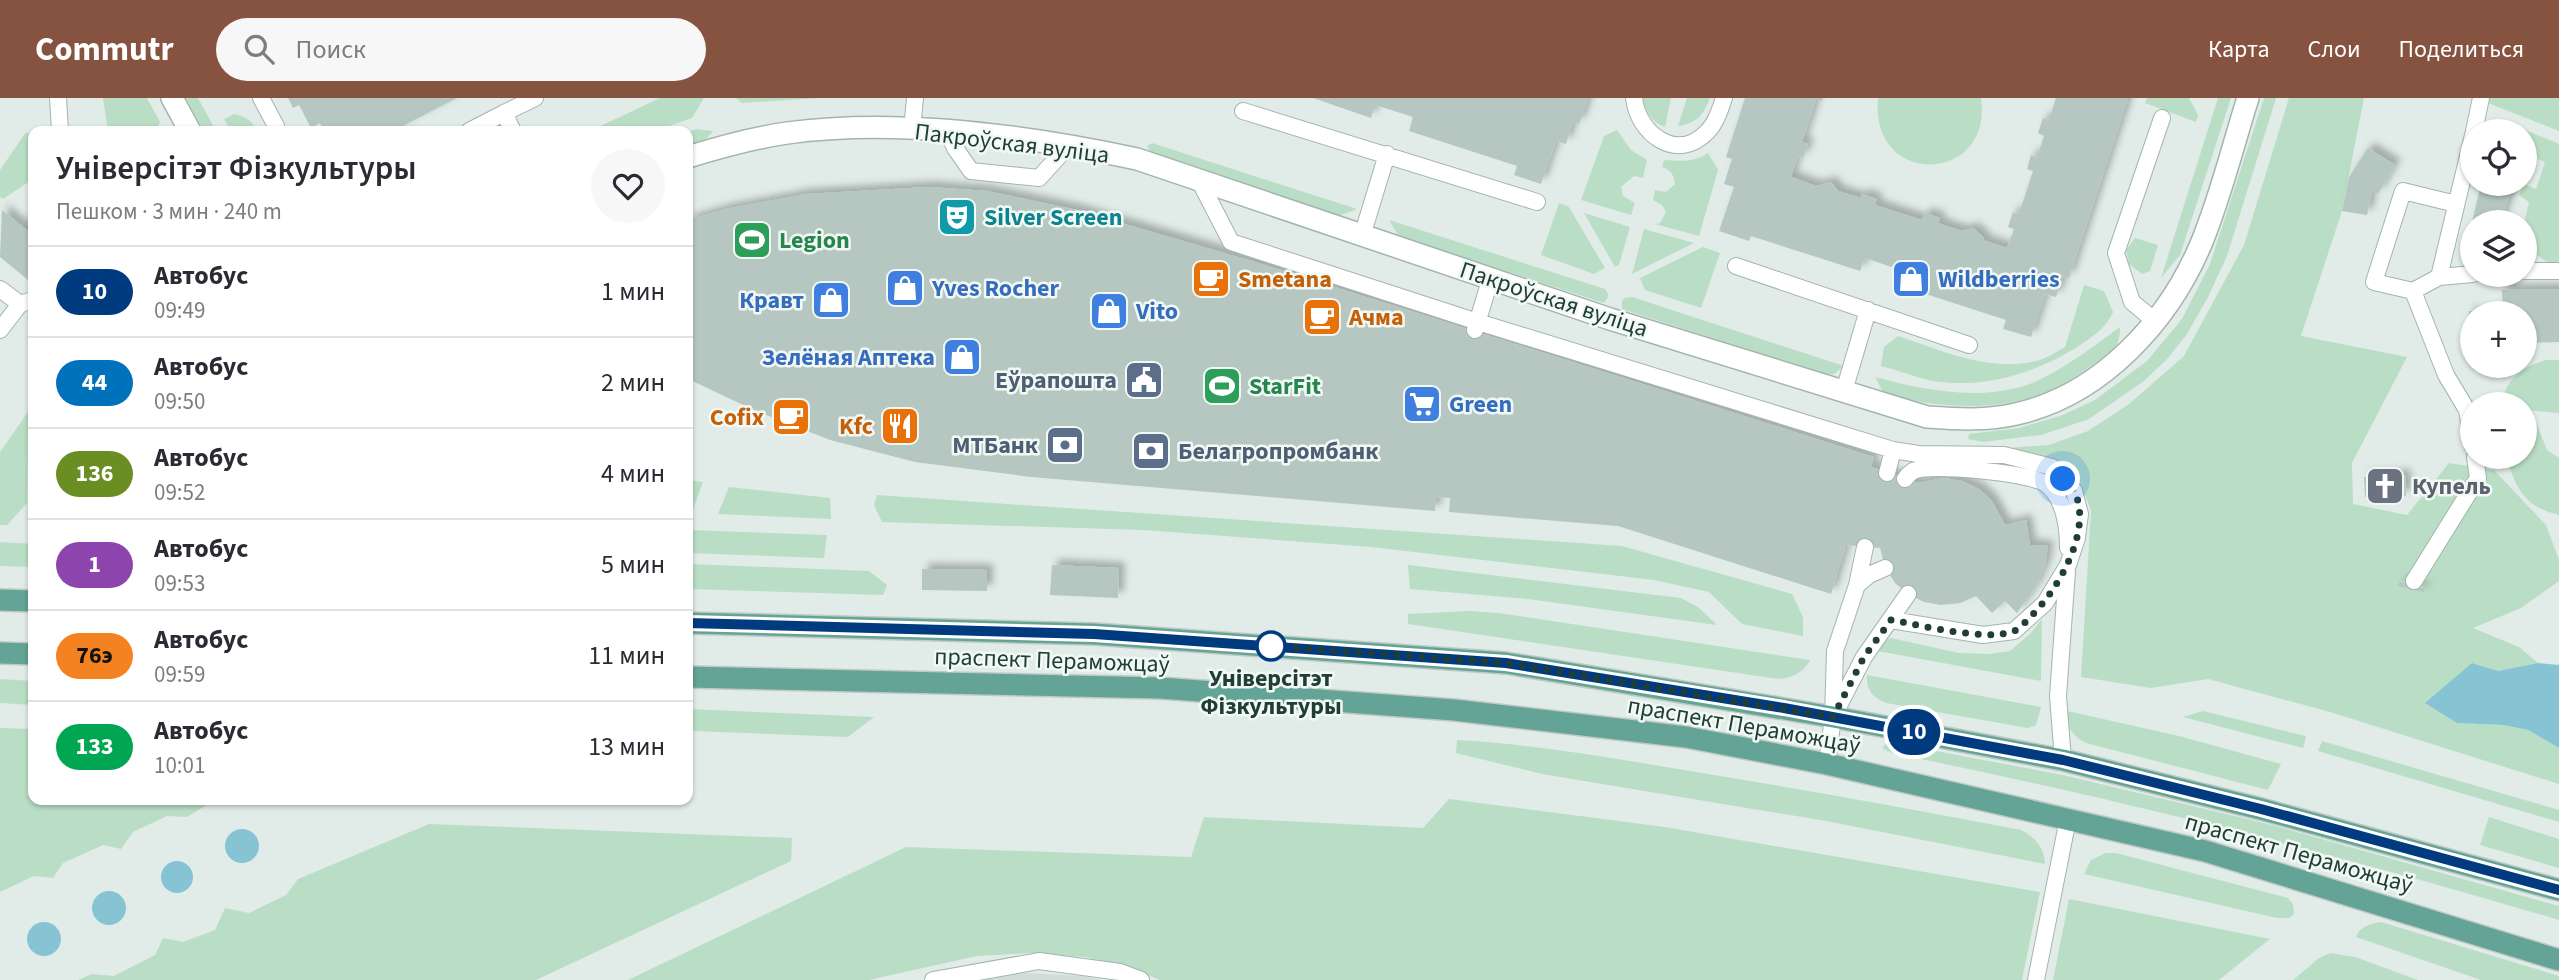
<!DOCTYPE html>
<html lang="ru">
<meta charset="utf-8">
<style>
:root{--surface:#fff;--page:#f7f7f7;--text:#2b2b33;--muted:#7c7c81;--line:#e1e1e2;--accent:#875341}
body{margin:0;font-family:"Source Sans 3",sans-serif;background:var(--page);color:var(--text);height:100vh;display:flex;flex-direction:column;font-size:26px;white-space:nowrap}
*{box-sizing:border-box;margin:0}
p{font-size:23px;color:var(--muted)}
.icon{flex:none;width:38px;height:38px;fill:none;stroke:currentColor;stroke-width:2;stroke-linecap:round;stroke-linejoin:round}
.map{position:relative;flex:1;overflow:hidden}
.side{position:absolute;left:28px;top:28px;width:665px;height:679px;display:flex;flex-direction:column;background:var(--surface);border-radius:14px;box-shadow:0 2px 5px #0004}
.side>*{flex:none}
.badge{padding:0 14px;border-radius:23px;font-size:24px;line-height:46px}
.fabs{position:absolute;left:2460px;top:21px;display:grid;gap:14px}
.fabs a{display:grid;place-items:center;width:77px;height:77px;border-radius:50%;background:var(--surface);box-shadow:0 2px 5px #0004;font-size:35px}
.you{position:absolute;width:35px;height:35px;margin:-18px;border:5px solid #fff;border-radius:50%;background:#1a73e8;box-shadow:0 0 0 10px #1a73e833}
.map>.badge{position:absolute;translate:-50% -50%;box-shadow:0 0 0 4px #fff}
.round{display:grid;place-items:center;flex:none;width:74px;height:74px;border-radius:37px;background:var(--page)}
.overview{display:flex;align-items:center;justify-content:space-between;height:119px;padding:0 28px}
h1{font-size:33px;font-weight:600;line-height:52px}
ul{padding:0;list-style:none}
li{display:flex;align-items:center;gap:21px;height:91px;padding:0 28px;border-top:2px solid var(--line)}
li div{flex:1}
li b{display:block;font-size:26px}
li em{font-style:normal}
li .badge{min-width:77px;font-weight:700;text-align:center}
header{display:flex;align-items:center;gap:42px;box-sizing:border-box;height:98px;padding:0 35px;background:var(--accent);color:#fff}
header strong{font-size:33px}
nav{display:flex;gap:38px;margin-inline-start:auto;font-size:24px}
.search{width:490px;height:63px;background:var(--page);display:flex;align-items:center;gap:18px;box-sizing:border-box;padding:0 24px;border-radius:38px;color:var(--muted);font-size:26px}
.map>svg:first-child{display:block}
</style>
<header>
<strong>Commutr</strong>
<div class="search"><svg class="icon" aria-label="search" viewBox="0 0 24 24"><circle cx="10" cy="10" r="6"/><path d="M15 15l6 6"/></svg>Поиск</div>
<nav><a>Карта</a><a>Слои</a><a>Поделиться</a></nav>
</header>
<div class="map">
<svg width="2559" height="882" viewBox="0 0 2559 882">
<defs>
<filter id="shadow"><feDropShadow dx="6" dy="-6" stdDeviation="3.5" flood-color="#0004"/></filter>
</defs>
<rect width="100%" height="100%" fill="#e1ece8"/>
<path fill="#cfdcd7" d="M1025 875 1082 878 1100 882H961L982 878Z"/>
<path fill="#b9dec5" d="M103 0H147L160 24 156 33H108Z
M186 0H198L216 33H204Z
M660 0H704L692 20 655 33H590Z
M736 0H819L742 5Z
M1642 0H1671L1665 29C1651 24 1646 13 1642 0Z
M1687 0H1710C1703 18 1697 25 1678 28Z
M1878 0H1981C1994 86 1869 91 1878 0Z
M2147 0H2189L2198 17 2196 24 2145 5Z
M2218 0H2231L2180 157 2161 180Z
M2264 0H2276L2227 158 2208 199 2187 236 2168 260 2144 283 2089 321 2041 337 1983 344 1968 341 1969 336 2019 330 2063 317 2095 302 2147 263 2182 221 2210 166Z
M2289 0H2364L2342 113 2301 238 2407 259 2352 365 2353 406 2407 417 2449 365 2494 372 2546 427 2559 462V483L2521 510 2473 530 2519 549 2538 565 2498 573 2472 565 2457 625 2503 627 2528 632 2559 650V686L2330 614 2208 581 2151 590 2081 579 2091 413C2077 367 2049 363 2007 350L2049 347 2088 333 2129 306 2184 258 2244 147Z
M2489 0H2559V33L2488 5Z
M234 16C244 18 254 22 255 33H231L224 21Z
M2499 21 2559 46V165H2548L2527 149 2525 122 2529 104 2519 97 2524 86 2536 91 2545 64 2525 56V33H2493Z
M697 31 713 33 706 41 688 47V34Z
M1617 32 1631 52 1647 62 1643 80 1634 78 1621 89 1623 98 1635 105 1631 117 1581 102 1604 38Z
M26 34 33 38V81L3 101 0 99V72Z
M1152 45 1357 111 1336 119 1152 58 1147 48Z
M1708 55 1718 72 1699 138 1655 126 1660 125 1666 114 1662 107 1653 102 1655 92 1666 94 1675 86C1674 77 1671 72 1662 69L1664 62C1681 63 1693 65 1708 55Z
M1559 105 1569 109 1605 170 1594 176 1541 157Z
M1584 115 1630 129 1619 167 1615 169Z
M1389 122 1605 191 1609 198 1604 205 1406 141 1398 137Z
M1644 131 1694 145 1632 176Z
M2135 140 2158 147 2150 173 2142 176 2129 166 2126 152Z
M1703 149 1720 155 1701 210 1645 192 1640 180Z
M2084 187 2104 193 2113 214C2107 230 2088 242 2074 251 2031 277 1979 292 1928 282 1912 278 1897 272 1881 268L1884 249 1898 238C1943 253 1988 274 2036 263 2046 261 2056 254 2065 249Z
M1632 199 1844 268 1834 276 1826 277 1622 211V203L1624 200Z
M2120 229C2120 252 2111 254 2094 266 2075 280 2051 295 2027 301 1986 313 1923 309 1883 294L1875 279C1926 293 1988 305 2039 282 2068 268 2094 248 2120 229Z
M2546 262H2559V315L2525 312V306H2501C2506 281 2522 269 2546 262Z
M28 314 27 405 7 427H0V354Z
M2525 327H2537L2547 352 2559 360V417C2526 410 2514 389 2507 359H2525Z
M688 382 703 384 692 414H688Z
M729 389 830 400 831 421 718 416Z
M877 397 1622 448 1792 496 1803 519V538L1742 526 1709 494 1654 482 1371 449 1143 432 882 424 874 407Z
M688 432 827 437 824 460 688 455Z
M0 444 33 446V469L0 468Z
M688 466 869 473 887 487 883 497 688 491Z
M1408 467 1681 500 1698 509 1717 527 1528 501 1410 491Z
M1469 513 1499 515 1810 562C1804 575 1791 580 1778 581L1408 526V516Z
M2042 521 2041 583 1872 552 1877 545 1891 540 1959 555 1989 556 2010 553 2030 536Z
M1867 577 2041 609 2036 627 2028 630 1886 605C1872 599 1866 592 1867 577Z
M0 581 33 583V607L0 605Z
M688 611 874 619 848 639 694 633 688 632Z
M2063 612 2179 638 2281 666 2268 692 2086 645C2071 637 2067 629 2063 612Z
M2203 613 2306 638V639L2303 650 2183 619Z
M0 630 33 631V702H215L187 719 167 718 133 734 121 751 103 747 63 765 53 780 34 778 0 794Z
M1457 642C1535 646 1612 660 1690 673 1800 691 1911 711 2021 732 2036 740 2044 749 2045 766L1826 723 1542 676 1456 655Z
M2322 643 2559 712V724L2318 653Z
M1888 644 2063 677 2272 727 2559 808V822C2338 756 2118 701 1892 655L1882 650Z
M1449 701 1665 729 2040 794 2022 882H1160L1133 871 1086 859 1029 855 977 858 869 882H628L906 749 1191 759 1204 719 1423 730Z
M2489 719 2559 741V770L2480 747Z
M429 726 792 740 791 763 536 882H78L92 876 114 878 155 857 163 840 183 844 215 832 225 810 249 815 286 797 298 781Z
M2106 755H2116L2288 800 2293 806 2294 816 2289 820H2277L2084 776 2091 762Z
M2069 801 2270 841 2219 882H2053Z
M2381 824 2559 878V882H2481L2356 839C2359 829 2372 825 2381 824Z
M2330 855 2355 859 2418 882H2293L2319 860Z"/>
<path fill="#86c4d4" d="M2472 565 2498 573 2538 565 2559 567V650L2528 632 2503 627 2457 625 2425 605Z
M225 748a17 17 0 1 1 34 0a17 17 0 1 1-34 0Z
M161 779a16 16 0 1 1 32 0a16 16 0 1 1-32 0Z
M92 810a17 17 0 1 1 34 0a17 17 0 1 1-34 0Z
M27 841a17 17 0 1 1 34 0a17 17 0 1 1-34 0Z"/>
<path fill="#b6c7c1" filter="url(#shadow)" d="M288 0H457L393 33H324L320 25 311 30 299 7 293 10Z
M1313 0H1588L1579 26 1573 24 1566 46 1556 43 1541 86 1514 77 1517 68 1409 33 1413 19 1375 7 1371 20Z
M1745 0H1823L1822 3 1816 1 1802 44 1808 46 1803 60 1798 58 1791 79 1816 88 1831 84 1838 93 1861 100 1862 96 1877 101 1875 107 1922 122 1925 115 1940 120 1938 125 1962 133 1973 130 1984 140 1983 142 2007 150 2014 131 2008 129 2013 114 2019 116 2033 73 2027 71 2031 57 2037 59 2044 38 2038 35 2043 20 2049 22 2056 0H2128L2069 180 2063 178 2056 199 2045 196 2031 239 2003 231 2006 222 1898 187 1903 173 1865 160 1860 173 1751 138 1749 143 1719 133 1734 89 1724 86 1732 61 1726 59Z
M2368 50 2395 67 2378 96 2372 93 2367 117 2342 113 2349 79Z
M2481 86H2513L2501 124H2472Z
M929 89 987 93 1077 112 1255 164 1874 359 1871 369 1918 385 1944 380 1962 383 1979 391 1992 403 2005 427 2026 422 2030 447 2048 448 2045 467 2037 486 2017 515 2005 503 1992 515 1976 498 1960 505 1941 507 1924 504 1908 496 1895 485 1885 470 1880 450 1846 447 1831 496 1618 428 1449 414 1450 400 1436 399 1435 413 1031 379 915 364 830 342 756 313 688 281V122L726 111 806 96Z
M2 112 33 137V175L28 182 0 159Z
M2559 191V244L2525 245V215H2494V213H2503L2502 192Z
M2469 213H2473V246H2469Z
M2405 377 2406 398 2365 399 2364 379Z
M1052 467 1119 470 1118 500 1050 497Z
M922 471 987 472V493L922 492Z
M2399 484 2425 491 2424 494 2398 488Z"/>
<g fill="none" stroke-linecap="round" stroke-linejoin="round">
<defs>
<path id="service" d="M58 0 60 33
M261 0 276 28 274 33
M1634 0C1638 36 1677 65 1707 34 1716 25 1720 12 1724 0
M1243 13 1537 104
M912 32 915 0
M469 33 504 15
M513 33 504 15 535 0
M2474 33 2481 0
M948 34 955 50 971 73 1039 80 1069 47
M1199 82 1231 144 1478 224 1893 352 1918 356 2004 357 2052 369 2074 393 2080 416 2077 440 2068 467 2045 505 2014 533 1983 537 1891 522
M2456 106 2403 93 2374 184 2413 193 2439 179 2473 37
M1362 138 1387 56
M1736 168 1969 247
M2525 173H2559
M2439 179 2473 176
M0 191 20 206
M2413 193 2446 277 2467 312 2473 348
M2155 223 2132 204 2116 155 2162 20
M0 232 20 206 33 202
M1475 232 1491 179
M1844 293 1868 212
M1887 375 1893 352
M1905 381C1907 378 1910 375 1913 373 1929 365 2031 375 2046 386 2065 401 2068 428 2068 450
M2414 483 2478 380 2475 359
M1857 487 1869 477 1885 470
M1836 613 1864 559 1908 496
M2063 662 2058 598 2067 473
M1827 666 1833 619 1835 553 1857 487 1865 449
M933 882 1039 863 1120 874 1141 882
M2036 882 2068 721"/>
<path id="minor" d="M172 0 190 33
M688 59C720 49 753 40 787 35 897 20 1029 38 1137 61L1610 221 1927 319C1957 321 1987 323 2016 316 2101 297 2168 224 2201 146 2220 101 2233 47 2248 0"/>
<path id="primary" d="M0 502 33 503
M688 525 1094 536 1506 565 1833 619 2063 662 2261 711 2559 792
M0 555 33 556
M688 579 1160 590 1454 612 1686 639 1827 666 2205 753 2559 862"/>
</defs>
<use href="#service" stroke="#a3b4af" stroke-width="18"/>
<use href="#minor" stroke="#a3b4af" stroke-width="24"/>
<use href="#primary" stroke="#c1c9c7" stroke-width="24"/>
<use href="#service" stroke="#fff" stroke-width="16"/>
<use href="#minor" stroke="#fff" stroke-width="21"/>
<use href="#primary" stroke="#63a496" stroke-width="21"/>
</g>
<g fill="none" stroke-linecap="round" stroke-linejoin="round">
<defs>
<path id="line" d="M688 525 1094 536 1506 565 1784 610 2063 662 2261 711 2559 792"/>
</defs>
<use href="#line" stroke="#fff" stroke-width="16"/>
<use href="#line" stroke="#003b80" stroke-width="10"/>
<path stroke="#203e37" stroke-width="7" stroke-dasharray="0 12.6" d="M1271 548 1506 565 1833 619 1864 559 1891 522C1920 527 1988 544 2014 533 2020 531 2026 523 2030 519 2057 494 2094 431 2074 393 2072 389 2067 385 2063 381"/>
</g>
<defs>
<symbol id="theatre-square" viewBox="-11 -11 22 22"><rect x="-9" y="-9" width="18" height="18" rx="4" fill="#0f9aa8" stroke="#f2f9f5"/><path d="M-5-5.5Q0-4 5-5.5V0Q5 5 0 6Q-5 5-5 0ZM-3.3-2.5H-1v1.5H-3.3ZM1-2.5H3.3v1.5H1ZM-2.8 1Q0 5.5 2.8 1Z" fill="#fff"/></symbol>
<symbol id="stadium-square" viewBox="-11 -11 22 22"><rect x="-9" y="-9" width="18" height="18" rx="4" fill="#2e9e5b" stroke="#f2f9f5"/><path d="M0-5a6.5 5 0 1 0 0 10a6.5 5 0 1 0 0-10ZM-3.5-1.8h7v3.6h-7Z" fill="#fff"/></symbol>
<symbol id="cafe-square" viewBox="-11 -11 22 22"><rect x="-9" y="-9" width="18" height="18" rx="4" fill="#e8710a" stroke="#f2f9f5"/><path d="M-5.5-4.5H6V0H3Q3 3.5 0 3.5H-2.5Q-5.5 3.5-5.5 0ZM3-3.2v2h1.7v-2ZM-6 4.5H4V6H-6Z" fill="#fff"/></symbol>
<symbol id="shop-square" viewBox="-11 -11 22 22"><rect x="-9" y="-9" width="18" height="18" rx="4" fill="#3f7fe0" stroke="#f2f9f5"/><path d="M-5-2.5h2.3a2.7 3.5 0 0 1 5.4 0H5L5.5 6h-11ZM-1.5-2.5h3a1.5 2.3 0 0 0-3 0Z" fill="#fff"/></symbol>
<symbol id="civic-square" viewBox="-11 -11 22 22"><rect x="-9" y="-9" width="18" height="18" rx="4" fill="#5c6f8a" stroke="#f2f9f5"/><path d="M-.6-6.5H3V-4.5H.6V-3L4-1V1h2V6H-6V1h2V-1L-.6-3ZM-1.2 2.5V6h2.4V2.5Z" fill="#fff"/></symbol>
<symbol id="supermarket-square" viewBox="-11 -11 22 22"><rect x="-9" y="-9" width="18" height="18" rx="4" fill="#3f7fe0" stroke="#f2f9f5"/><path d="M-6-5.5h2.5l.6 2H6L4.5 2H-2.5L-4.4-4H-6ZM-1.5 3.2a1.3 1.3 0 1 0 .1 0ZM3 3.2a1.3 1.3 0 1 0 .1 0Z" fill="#fff"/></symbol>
<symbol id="restaurant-square" viewBox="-11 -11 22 22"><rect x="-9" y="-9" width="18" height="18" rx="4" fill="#e8710a" stroke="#f2f9f5"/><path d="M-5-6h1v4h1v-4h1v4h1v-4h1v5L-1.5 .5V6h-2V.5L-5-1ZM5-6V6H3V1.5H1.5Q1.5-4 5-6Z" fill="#fff"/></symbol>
<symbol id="bank-square" viewBox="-11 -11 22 22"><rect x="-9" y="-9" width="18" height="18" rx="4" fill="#5c6f8a" stroke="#f2f9f5"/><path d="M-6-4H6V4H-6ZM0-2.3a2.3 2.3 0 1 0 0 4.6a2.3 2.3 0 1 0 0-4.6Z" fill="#fff"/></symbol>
<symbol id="church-square" viewBox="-11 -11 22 22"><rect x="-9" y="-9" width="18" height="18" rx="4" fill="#6b7280" stroke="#f2f9f5"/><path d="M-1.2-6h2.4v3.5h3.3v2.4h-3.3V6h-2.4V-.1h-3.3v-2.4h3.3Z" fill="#fff"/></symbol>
</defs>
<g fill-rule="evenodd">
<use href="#theatre-square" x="935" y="97" width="44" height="44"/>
<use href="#stadium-square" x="730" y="120" width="44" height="44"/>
<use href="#cafe-square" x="1189" y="159" width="44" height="44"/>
<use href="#shop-square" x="1889" y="159" width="44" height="44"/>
<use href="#shop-square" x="883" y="168" width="44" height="44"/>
<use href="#shop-square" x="809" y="180" width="44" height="44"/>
<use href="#shop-square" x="1087" y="191" width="44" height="44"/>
<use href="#cafe-square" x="1300" y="197" width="44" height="44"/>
<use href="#shop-square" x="940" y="237" width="44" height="44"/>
<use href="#civic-square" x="1122" y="260" width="44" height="44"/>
<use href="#stadium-square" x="1200" y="266" width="44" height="44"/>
<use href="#supermarket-square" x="1400" y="284" width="44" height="44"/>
<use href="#cafe-square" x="769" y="297" width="44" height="44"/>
<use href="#restaurant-square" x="878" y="306" width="44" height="44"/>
<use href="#bank-square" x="1043" y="325" width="44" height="44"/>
<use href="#bank-square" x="1129" y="331" width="44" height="44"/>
<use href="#church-square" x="2363" y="366" width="44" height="44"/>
</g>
<circle fill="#fff" stroke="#003b80" stroke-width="3.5" cx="1271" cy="548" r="14"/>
<g text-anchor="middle" stroke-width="5" stroke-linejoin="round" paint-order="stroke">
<g font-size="24" fill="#203e37" stroke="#f2f9f5">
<text transform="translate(1012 45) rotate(7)" y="8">Пакроўская вуліца</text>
<text transform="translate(1554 201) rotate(18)" y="8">Пакроўская вуліца</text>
<text transform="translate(1052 562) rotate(2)" y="8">праспект Пераможцаў</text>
<text transform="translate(1744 627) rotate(10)" y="8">праспект Пераможцаў</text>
<text transform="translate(2299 755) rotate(16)" y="8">праспект Пераможцаў</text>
</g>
<g font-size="24" font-weight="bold" fill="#0d838f" stroke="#f2f9f5" text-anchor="start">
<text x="984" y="127">Silver Screen</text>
</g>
<g font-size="24" font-weight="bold" fill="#27864d" stroke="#f2f9f5" text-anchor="start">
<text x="779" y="150">Legion</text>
<text x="1249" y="296">StarFit</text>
</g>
<g font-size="24" font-weight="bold" fill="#c56008" stroke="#f2f9f5" text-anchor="start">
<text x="1238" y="189">Smetana</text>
<text x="1349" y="227">Ачма</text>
<text x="764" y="327" text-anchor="end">Cofix</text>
<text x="873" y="336" text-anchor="end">Kfc</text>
</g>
<g font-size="24" font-weight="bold" fill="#366cbe" stroke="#f2f9f5" text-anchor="start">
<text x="1938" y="189">Wildberries</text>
<text x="932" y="198">Yves Rocher</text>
<text x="804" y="210" text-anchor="end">Кравт</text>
<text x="1136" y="221">Vito</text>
<text x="935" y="267" text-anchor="end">Зелёная Аптека</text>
<text x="1449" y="314">Green</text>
</g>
<g font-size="24" font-weight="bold" fill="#4e5e75" stroke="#f2f9f5" text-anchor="end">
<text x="1117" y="290">Еўрапошта</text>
<text x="1038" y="355">МТБанк</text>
<text x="1178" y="361" text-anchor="start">Белагропромбанк</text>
</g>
<g font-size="24" font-weight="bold" fill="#5b616d" stroke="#f2f9f5" text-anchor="start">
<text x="2412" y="396">Купель</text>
</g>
<g font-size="24" font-weight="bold" fill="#203e37" stroke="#f2f9f5">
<text x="1271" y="588">Універсітэт<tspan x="1271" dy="28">Фізкультуры</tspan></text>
</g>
</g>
</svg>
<div class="fabs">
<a><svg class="icon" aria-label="locate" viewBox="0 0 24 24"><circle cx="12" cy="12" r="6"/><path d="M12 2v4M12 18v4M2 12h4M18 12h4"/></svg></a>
<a><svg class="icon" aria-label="layers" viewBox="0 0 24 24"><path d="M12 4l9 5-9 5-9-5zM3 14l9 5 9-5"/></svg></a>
<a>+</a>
<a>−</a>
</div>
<div class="you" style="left:2063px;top:381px"></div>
<b class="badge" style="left:1914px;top:634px;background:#003b80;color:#fff">10</b>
<section class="side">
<div class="overview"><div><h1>Універсітэт Фізкультуры</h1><p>Пешком · 3 мин · 240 m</p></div><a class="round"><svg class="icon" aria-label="heart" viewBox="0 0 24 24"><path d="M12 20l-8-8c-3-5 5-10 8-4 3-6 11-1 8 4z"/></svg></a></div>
<ul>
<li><span class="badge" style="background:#003b80;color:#fff">10</span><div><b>Автобус</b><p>09:49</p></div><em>1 мин</em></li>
<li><span class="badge" style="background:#0072bc;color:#fff">44</span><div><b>Автобус</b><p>09:50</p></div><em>2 мин</em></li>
<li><span class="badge" style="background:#6b8e23;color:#fff">136</span><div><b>Автобус</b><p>09:52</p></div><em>4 мин</em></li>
<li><span class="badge" style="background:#8e44ad;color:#fff">1</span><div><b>Автобус</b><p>09:53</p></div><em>5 мин</em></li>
<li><span class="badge" style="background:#f58220;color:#111">76э</span><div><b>Автобус</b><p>09:59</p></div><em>11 мин</em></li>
<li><span class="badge" style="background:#00a651;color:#fff">133</span><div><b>Автобус</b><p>10:01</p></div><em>13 мин</em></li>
</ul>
</section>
</div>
